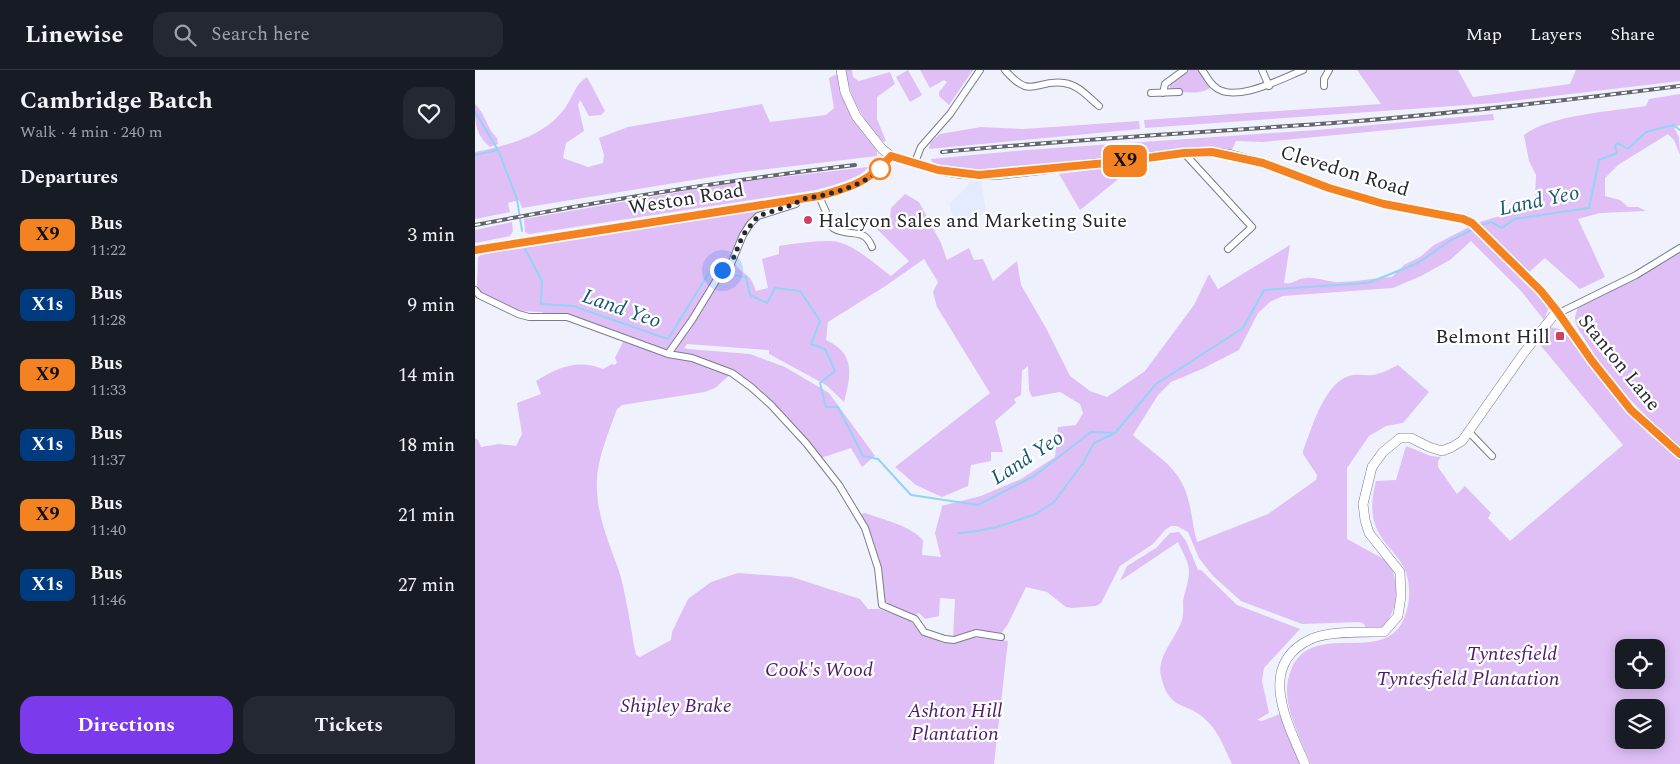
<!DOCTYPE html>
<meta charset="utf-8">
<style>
:root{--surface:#171b24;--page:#242831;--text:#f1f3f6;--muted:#9ea1a6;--line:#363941;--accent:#7c3aed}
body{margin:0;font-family:Spectral,serif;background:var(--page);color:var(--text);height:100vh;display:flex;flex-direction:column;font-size:19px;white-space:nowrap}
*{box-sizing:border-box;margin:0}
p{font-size:16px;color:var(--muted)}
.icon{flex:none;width:28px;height:28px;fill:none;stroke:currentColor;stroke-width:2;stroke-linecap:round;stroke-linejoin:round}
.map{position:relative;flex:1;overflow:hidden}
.panel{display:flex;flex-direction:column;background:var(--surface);width:475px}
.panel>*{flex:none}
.badge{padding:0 10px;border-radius:8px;font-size:18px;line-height:32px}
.buttons{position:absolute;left:1140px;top:569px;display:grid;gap:10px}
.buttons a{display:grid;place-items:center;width:50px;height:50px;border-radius:10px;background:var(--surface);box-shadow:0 2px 12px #0003;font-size:25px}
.you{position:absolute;width:25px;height:25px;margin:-12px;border:4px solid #fff;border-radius:50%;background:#1a73e8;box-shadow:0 0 0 8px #1a73e833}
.map>.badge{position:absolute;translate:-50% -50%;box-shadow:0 0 0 2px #fff}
h2{padding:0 20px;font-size:19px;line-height:45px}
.round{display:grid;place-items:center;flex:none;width:52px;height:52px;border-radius:15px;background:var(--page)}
.summary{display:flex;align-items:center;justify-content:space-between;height:85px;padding:0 20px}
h1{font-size:24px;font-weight:700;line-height:38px}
.button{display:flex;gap:10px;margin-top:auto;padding:10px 20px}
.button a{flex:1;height:58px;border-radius:15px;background:var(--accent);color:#fff;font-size:20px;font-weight:700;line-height:58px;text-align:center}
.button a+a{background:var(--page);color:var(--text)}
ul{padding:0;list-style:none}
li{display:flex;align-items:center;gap:15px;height:70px;padding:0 20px}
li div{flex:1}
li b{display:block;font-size:19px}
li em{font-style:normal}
li .badge{min-width:55px;font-weight:700;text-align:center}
header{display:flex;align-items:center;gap:30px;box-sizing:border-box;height:70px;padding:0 25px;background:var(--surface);border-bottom:1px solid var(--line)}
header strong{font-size:24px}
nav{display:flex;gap:28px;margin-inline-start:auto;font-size:18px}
.search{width:350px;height:45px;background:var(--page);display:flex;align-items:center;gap:12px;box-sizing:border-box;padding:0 18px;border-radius:15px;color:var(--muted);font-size:19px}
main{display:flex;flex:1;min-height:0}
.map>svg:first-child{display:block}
</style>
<header>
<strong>Linewise</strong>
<div class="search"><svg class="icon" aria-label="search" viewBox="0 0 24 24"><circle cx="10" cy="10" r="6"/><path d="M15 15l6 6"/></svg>Search here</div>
<nav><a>Map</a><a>Layers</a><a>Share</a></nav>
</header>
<main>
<section class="panel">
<div class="summary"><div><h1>Cambridge Batch</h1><p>Walk · 4 min · 240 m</p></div><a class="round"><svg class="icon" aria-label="heart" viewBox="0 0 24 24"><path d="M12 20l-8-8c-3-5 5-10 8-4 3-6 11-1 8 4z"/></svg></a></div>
<h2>Departures</h2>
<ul>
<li><span class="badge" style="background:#f58220;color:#111">X9</span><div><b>Bus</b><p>11:22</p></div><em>3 min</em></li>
<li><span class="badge" style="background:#003b80;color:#fff">X1s</span><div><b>Bus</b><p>11:28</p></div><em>9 min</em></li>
<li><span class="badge" style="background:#f58220;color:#111">X9</span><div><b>Bus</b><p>11:33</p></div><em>14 min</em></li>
<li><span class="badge" style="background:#003b80;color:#fff">X1s</span><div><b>Bus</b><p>11:37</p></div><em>18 min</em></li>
<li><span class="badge" style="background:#f58220;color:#111">X9</span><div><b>Bus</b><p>11:40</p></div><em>21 min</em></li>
<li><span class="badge" style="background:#003b80;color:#fff">X1s</span><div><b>Bus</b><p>11:46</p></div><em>27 min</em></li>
</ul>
<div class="button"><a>Directions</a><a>Tickets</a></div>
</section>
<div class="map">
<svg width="1205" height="694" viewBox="0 0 1205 694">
<rect width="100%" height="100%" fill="#eff2fd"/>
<path fill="#e5ebff" d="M497 108H506L511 142 497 150 478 146 474 134 490 119Z"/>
<path fill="#dfbff6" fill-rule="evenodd" d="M370 0H377L378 7 384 11 415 2 420 14 402 27V49L411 71 408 72C389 51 375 29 370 0Z
M433 0 447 25 435 32 421 7Z
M445 0H498L474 35 464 26V22L472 12 469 10 455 18Z
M714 0H724L736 17C729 25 704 23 695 19V14Z
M882 0H983L998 27 1095 14 1101 0H1205V11L1020 33 670 58 669 50 906 34Z
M362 4C371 37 380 53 402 79V86L261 103 47 138 44 130 33 133 35 142 0 149V82C33 75 69 67 90 38 98 27 100 14 112 7L130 41 126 45 114 46 105 30 103 35 109 61 91 73 88 88 113 97 128 93 129 85 124 68 153 57 287 34 295 52 351 45 359 38 354 8Z
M1205 24V55L1199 58 1204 67 1205 85 1199 70 1193 64 1143 95 1130 108V126L1145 130 1153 137H1163L1171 141 1125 143 1103 149 1130 207 1105 219 1070 188 1054 202 1001 153 1028 145 1060 128 1061 105 1054 91 1049 65C1074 45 1139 41 1171 36L1174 29Z
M0 34C11 44 11 58 22 68L23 74 15 77C0 64 0 52 0 34Z
M1018 44 1019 50 788 72 761 71 757 80C702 79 648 87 593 93 550 98 498 111 457 92L456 89 552 80 842 60Z
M664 51 665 59 454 79 455 73 465 64 506 57 548 59Z
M662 94 605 140 584 104Z
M393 97C386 109 354 116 341 120L54 164 50 162 49 149 262 112Z
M430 124 444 132 466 173 472 190 494 178 499 190 508 189 518 211 542 191 546 215 571 258 595 306 615 321 632 327 670 301 719 235 734 204 743 219 815 175 809 213C817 215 823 208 831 208 842 207 852 212 862 212 881 212 898 208 917 207L929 195 945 187 959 175 996 156 1033 196 1069 230 1074 237 1069 250 1046 221 996 171 975 190 946 206 918 218 808 226 795 232 783 243 764 280 727 299 696 312 683 325 658 365C670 377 686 386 697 399 717 420 715 447 722 472L793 444 841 410 842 405 828 384V381C837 358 850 309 878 305 884 304 891 306 897 305 906 304 915 299 923 295L954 322 928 353 911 356 894 366 872 398V469L916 493C923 520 925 534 908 558L892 560 889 554 885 552 827 554 766 531 738 506 724 488 713 462 702 456H696L690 460 678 474 645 496 626 533 621 536 597 538 591 537 572 522 551 517 533 554 525 565 501 561 478 568 480 529 465 528 464 546 450 549 444 543 440 545 409 533C407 501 402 472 386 444L390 443C409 450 434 455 448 470L447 485 466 487 460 463 467 437 466 436 506 426 546 409 580 387 583 357 601 355 608 343 605 334 585 322 557 327 554 320 553 296 547 301 546 325 539 329 541 333 520 351 528 382H516V391L496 395 493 416 467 427 441 415 420 397 515 323 462 237 458 222 463 212 449 189 412 215 353 252 351 270C381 284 376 305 369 332L351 315 294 284V280L212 274 209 278 213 279 275 284 310 297 354 323 400 386 387 397 376 378 346 388 285 319 258 302 240 318 230 322 147 335 142 339C133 365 120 392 122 420 123 448 134 473 143 498 152 526 155 556 161 585L165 587 196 570 197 562 213 529 236 512 263 503 317 507 385 529 393 539H404L434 550 451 565 468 573H478L497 567 533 571 519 694H0V368L3 370 6 377 24 374 41 376 47 364 42 333 66 324 61 311C84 297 102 289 128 299L137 294 140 295 142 292 140 288 149 270 103 252 69 245 67 242 42 241 7 224 2 216 3 187 6 185 43 177 292 139 282 145 253 195 260 194C269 207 275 201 281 221L293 218 287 189 304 184V176C316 174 353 169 363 172 382 177 400 194 416 206L434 191 402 159 415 149 416 138Z
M37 152 38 161 35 166 0 173V160Z
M1205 181V377C1169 346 1137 314 1112 273 1108 265 1100 257 1100 248 1100 245 1102 241 1103 237L1163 208Z
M1075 257 1084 259 1091 264 1146 335 1176 366 1205 388V694H836C828 676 819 657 814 637 811 625 811 612 816 600 837 547 911 599 930 546 936 530 936 509 927 494 919 481 906 471 901 457 895 442 897 426 901 411L921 410 931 376 956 386 966 387 963 391V397L982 424 990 416 1016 443 1013 448 1035 471 1148 375 1062 271 1070 260ZM1149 578H1181V610H1149ZM1149 638H1181V670H1149Z
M704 462 711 471 723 500H726L762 535 825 559 789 598 787 611 794 643 782 650 787 651 805 644 826 694H757C750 680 744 662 732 651 712 630 694 643 686 606 681 587 702 567 707 550 709 544 708 537 708 531 710 521 714 511 714 501 714 492 707 481 703 472L645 511 652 496 681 478 695 463Z"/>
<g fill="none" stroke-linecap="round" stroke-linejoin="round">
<path stroke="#93d3f5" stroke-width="2" d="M0 42 23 80 42 129 47 161
M0 85 22 80
M1003 156 1016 152 1027 158 1039 149 1114 138 1124 90 1142 83 1140 76 1143 73 1153 79 1171 62 1198 55 1205 60
M50 179 67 211 66 234 98 236 193 269 235 201 271 207 275 225 292 233 300 218 325 221 345 251 336 274 350 279 360 301 345 313 351 337H363L388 386 403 389 436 425 503 435 559 406 616 362 640 363 681 314 768 258 789 220 893 213 943 193 976 170 999 159
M483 463 496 462 522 457 561 444 579 432 608 393 619 373 638 364"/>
<defs>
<path id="street" d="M530 0C557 31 559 9 589 13 604 15 613 27 624 36
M727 0C731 5 734 12 739 16 758 35 808 8 828 0
M787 0 794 16
M849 16V9L854 0
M676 23 704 22
M688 23 690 14 709 0
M709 83 777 157 753 179
M440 92 446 77 475 44 505 0
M344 126 358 158C374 168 389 156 397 177
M0 220 4 225 43 244 54 247H92L193 284 217 288 257 303 276 317 296 335 331 373 364 415 390 458 403 498 407 535 440 549 449 562 470 569 479 570 501 563 526 567
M1084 243 1161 205 1205 178
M193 284 217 250 247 201 256 194 268 165 275 154 283 146 321 134 324 129
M993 361 1017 386"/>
<path id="secondary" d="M366 0 370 22 381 46 407 79 416 86 463 100 487 104 521 105 709 83 737 82 757 85 788 93 855 118 909 134 988 149 997 153 1066 221 1082 241 1117 291 1156 340 1205 383
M0 180 344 126C377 117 394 112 416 86
M830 694C813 654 780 595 836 569 852 561 890 562 909 562L923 546 926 526 925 502 894 463 890 450 888 434 897 397 908 382 925 368H936L954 377 967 381 977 377 987 371 1048 284 1082 241"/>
</defs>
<use href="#street" stroke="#787d8d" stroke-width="8"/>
<use href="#secondary" stroke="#787d8d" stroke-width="10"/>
<use href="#street" stroke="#fff" stroke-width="6"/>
<use href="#secondary" stroke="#fff" stroke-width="9"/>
<defs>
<path id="rail" d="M467 82C602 69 736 62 871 52 983 43 1094 30 1205 16
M0 155C126 131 252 110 380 95"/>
</defs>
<use href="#rail" stroke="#63656d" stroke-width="4"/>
<use href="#rail" stroke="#fff" stroke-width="2" stroke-dasharray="5.5" stroke-linecap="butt"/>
</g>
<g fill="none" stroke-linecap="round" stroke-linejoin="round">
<defs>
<path id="line" d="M0 180 344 126C376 117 394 112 416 86L463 100 504 105 642 92 709 83 737 82 788 93 854 118 909 134 988 149 997 153 1066 221 1082 241 1117 291 1156 340 1205 384"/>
</defs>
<use href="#line" stroke="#fff" stroke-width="11"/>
<use href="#line" stroke="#f58220" stroke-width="8"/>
<path stroke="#25272e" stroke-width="5" stroke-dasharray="0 9" d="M247 200 256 194 268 165 283 146 320 134C327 127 336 128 345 126 366 121 391 113 405 99"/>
</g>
<circle fill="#fff" stroke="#f58220" stroke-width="2.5" cx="405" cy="99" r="10"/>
<g fill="#cf4065" stroke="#fff" stroke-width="2">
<circle cx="333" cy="150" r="5"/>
<rect x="1080" y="261" width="10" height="10" rx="2.5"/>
</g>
<g text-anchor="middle" stroke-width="4.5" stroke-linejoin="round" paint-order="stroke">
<g font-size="20" fill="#25272e" stroke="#fff">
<text transform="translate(870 100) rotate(17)" y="7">Clevedon Road</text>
<text transform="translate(211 128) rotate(-9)" y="7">Weston Road</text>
<text transform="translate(1145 292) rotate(51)" y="7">Stanton Lane</text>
</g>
<g font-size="20" fill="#25272e" stroke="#fff" text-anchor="start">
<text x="343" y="157">Halcyon Sales and Marketing Suite</text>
<text x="1075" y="273" text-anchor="end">Belmont Hill</text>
</g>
<g font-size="20" font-style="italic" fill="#4c1a68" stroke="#fff">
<text x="1037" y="590">Tyntesfield</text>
<text x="344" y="606">Cook's Wood</text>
<text x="993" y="615">Tyntesfield Plantation</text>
<text x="201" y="642">Shipley Brake</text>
<text x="480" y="647">Ashton Hill<tspan x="480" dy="23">Plantation</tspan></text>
</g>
<g font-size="21" font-style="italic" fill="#155674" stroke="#fff">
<text transform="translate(1064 130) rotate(-12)" y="7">Land Yeo</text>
<text transform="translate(147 238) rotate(19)" y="7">Land Yeo</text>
<text transform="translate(552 387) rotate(-33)" y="7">Land Yeo</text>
</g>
</g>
</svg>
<div class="buttons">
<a><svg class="icon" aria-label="locate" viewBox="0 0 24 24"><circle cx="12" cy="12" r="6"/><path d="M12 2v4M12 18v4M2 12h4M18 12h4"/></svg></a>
<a><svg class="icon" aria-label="layers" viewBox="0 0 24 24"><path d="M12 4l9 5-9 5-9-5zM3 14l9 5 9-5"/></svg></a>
</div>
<div class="you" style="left:247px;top:200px"></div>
<b class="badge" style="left:650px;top:91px;background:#f58220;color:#111">X9</b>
</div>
</main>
